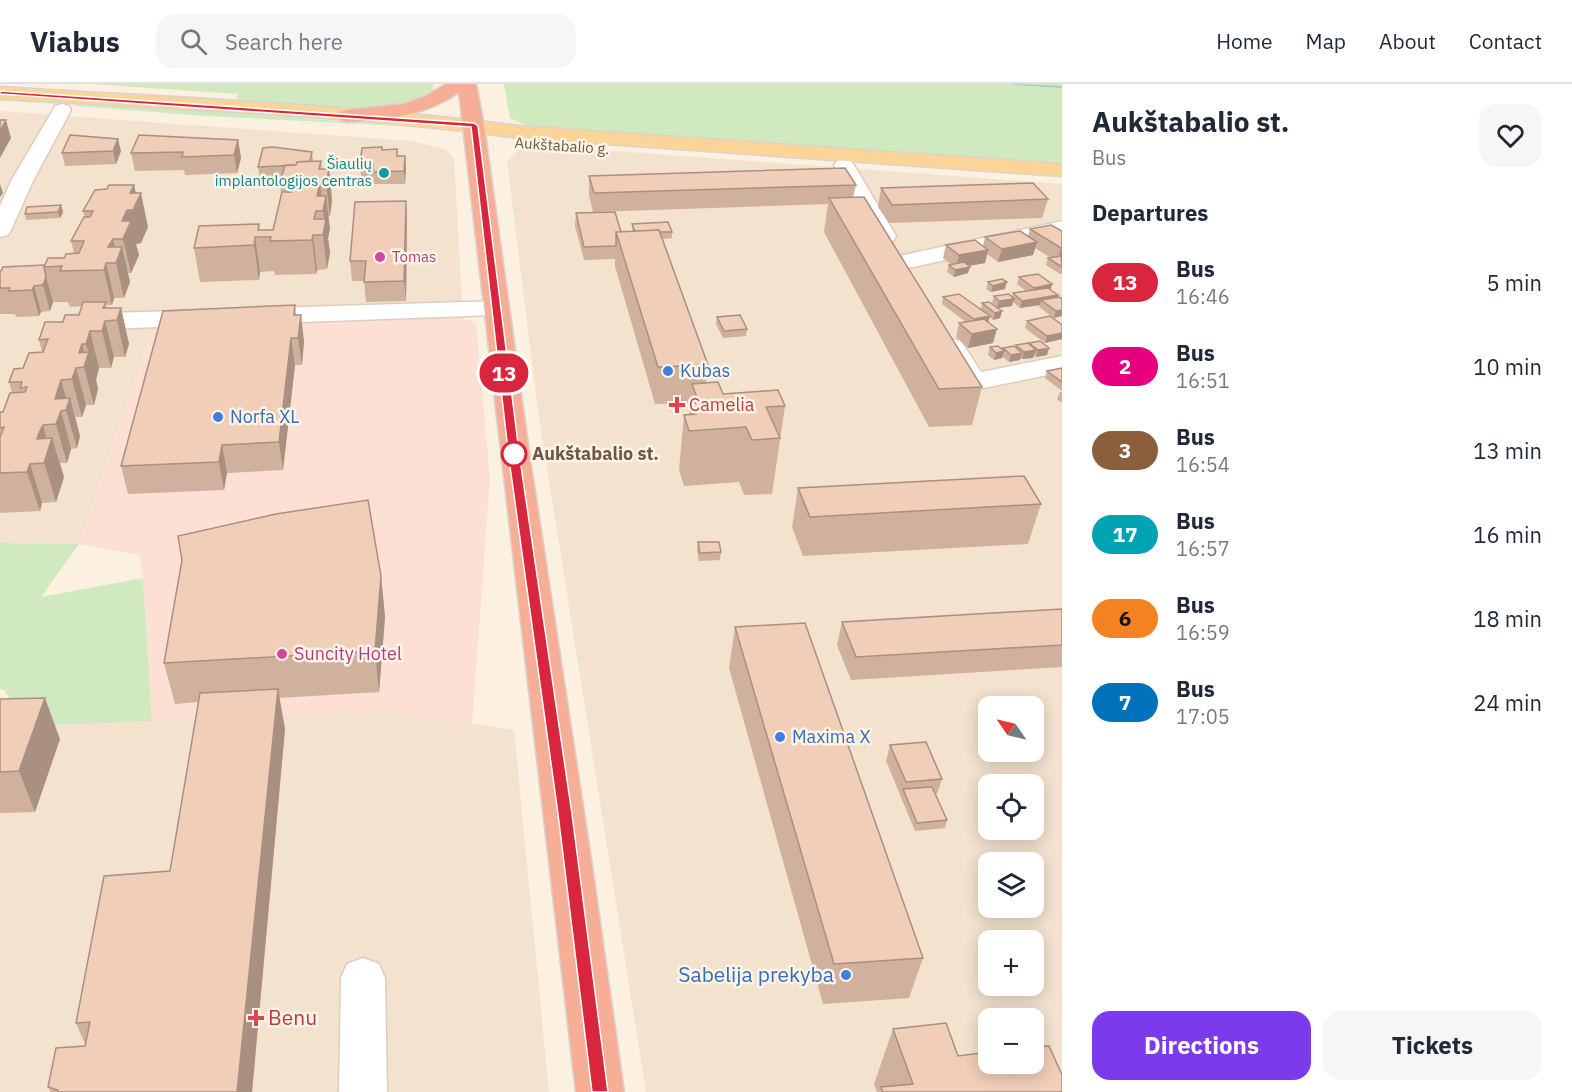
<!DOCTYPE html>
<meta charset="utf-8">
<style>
:root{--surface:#fff;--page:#f6f6f7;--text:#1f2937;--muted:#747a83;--line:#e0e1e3;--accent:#7c3aed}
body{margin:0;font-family:"IBM Plex Sans",sans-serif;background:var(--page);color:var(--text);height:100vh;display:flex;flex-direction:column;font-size:22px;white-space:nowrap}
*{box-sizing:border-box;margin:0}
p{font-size:20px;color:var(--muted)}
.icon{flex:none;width:33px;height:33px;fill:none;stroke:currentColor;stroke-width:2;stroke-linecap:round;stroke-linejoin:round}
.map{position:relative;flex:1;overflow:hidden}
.sheet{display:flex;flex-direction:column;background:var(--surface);width:510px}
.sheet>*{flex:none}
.badge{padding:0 12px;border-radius:20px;font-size:21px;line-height:39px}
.needle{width:39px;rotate:304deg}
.buttons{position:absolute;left:978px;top:612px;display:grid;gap:12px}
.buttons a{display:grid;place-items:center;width:66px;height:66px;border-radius:12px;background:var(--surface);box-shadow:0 3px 15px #0003;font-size:30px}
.map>.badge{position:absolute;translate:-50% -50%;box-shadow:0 0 0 3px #fff}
h2{padding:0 30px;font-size:22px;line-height:54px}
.round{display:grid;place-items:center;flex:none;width:63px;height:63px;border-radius:18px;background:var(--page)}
.headline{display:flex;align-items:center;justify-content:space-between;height:102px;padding:0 30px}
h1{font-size:28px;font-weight:700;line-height:45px}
.cta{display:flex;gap:12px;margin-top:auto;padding:12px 30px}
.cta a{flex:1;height:69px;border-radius:18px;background:var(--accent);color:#fff;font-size:24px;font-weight:700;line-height:69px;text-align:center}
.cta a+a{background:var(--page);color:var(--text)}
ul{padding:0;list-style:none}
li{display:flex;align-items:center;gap:18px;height:84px;padding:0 30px}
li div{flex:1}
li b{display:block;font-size:22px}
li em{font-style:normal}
li .badge{min-width:66px;font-weight:700;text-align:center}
header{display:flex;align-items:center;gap:36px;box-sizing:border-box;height:84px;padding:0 30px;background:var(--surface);border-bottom:2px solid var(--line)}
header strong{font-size:28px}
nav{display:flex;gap:33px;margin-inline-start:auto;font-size:21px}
.search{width:420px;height:54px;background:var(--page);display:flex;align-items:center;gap:15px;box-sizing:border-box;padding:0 21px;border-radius:18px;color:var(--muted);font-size:22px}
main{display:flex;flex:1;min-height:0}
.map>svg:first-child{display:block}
</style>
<header>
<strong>Viabus</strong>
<div class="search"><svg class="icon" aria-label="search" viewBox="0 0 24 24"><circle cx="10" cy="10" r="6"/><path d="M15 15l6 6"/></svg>Search here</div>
<nav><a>Home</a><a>Map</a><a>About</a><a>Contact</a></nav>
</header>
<main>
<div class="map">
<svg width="1062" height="1008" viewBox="0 0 1062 1008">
<rect width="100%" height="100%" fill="#fcf1e0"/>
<path fill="#f3e2ce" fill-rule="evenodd" d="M0 27 411 57 445 65 454 74 463 235 153 244 79 460 0 459Z
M547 62 1062 100V1008H646L538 327 507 77 518 67 527 64ZM988 622H1034V668H988ZM988 700H1034V746H988ZM988 778H1034V824H988ZM988 856H1034V902H988ZM988 934H1034V980H988Z
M394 627 514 646 549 1008H0V642Z"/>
<path fill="#fddfd3" d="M463 235 476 238 490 395 472 641 394 627 152 637 143 494 139 471 79 460 153 244Z"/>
<path fill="#d0e9bf" d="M90 0H433V8L421 18 370 25 248 19 236 15 238 10Z
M504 0H1062V80L527 42 510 34Z
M79 21 188 26 422 43 205 32 75 22Z
M0 459 79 460 41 513 143 494 152 637 17 642 22 632 4 606 0 605Z"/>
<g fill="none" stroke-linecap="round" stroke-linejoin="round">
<path fill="#9bced7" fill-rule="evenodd" d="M1013 0 1062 2V4L1015 1Z"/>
<defs>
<path id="minor" d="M62 20 69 22 71 26 33 97 11 146 8 151 0 153V122L11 97 53 26 55 22Z
M844 75 851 77 854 81 896 152 893 157 885 159 877 157 874 152 834 81 837 77Z
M1062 137V151L899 186 891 184 887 179 891 174 899 172Z
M496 217 505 219 508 224 505 229 496 231 78 246 69 243 65 238 69 233 78 230Z
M952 255 961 257 981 288 1062 272V288L974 306 964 304 939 263 943 257Z
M363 874 379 880 385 894 387 1008H339L341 894 347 880Z"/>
<path id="major" d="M0 3C173 14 348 20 520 42L1062 80V92L520 54C348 31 173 25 0 15Z"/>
<path id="highway" d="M446 0H476L484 42 530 375 591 775 624 1008H576L459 8C427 32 386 35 347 38L340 36 337 32 340 28 347 26 404 20 426 12Z"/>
</defs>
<use href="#minor" stroke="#e0ccbc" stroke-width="3"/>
<use href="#major" stroke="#dad3cf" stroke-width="3"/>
<use href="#highway" stroke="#dad3cf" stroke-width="3"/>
<use href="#minor" fill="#fff" fill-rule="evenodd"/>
<use href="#major" fill="#fbd597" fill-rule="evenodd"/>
<use href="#highway" fill="#f7ae96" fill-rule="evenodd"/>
</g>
<path fill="#cfb19d" d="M238 56 241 74 237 89 185 91 184 86 135 87 131 69Z
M383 66 397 72H405L406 84 405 100H374L373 93H361L360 81Z
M121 67 116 80 65 82 62 69Z
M312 68 313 77H321L322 85H329L332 117 330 132H328L330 145 328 154 330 169 327 185 317 186 316 190 275 191 274 187 260 188 259 196 200 198 194 164 259 140 260 146H273L281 110 280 100 281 95H260L258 83Z
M589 92 856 101 853 114 982 303 972 341 929 343 824 148 828 120 593 128 589 111Z
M134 101 136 109 148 143 141 159 136 160 139 171 131 189H128L130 198 124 214H114L112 221H106L107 224H121L129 260 125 273H114L111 284H99L96 296 98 305 94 321H86L82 333H75L80 352 77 364 71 365 67 379H60L64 393 56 418 42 419 40 427 0 429V328H3L12 309 9 298 42 268 39 256 63 238 79 231 82 222 70 223 68 218H53L50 227 41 228 39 232 16 233 15 230H0V187L45 181 74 169 71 157 85 133 83 127 107 105Z
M881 104 1048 115 1042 134 889 139 878 123Z
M61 121 63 128 60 134 26 136 25 130Z
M576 129 621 148 632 147V140L672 148V154L662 155 708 281 706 299 723 310 785 322 772 410 744 411 739 398 684 402 679 386 684 331 689 330 690 319 655 320 615 182V175L584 176 575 142Z
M407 136 406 217 366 218 364 197H352L350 177Z
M1030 145 1062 147V190H1060L1046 181 1048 174H1051L1035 164 1033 171 998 178 987 170 985 179 969 182 968 189 954 193 947 188 949 181H952L943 174 946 161 983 162 985 153 1028 152Z
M1019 193 1052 200 1051 206 1058 211 1057 213 1062 215V232L1054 234 1039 223 1040 221 1020 224 1013 218 1012 222 998 224 1002 227 1000 234 993 236 990 233 988 238 993 259 968 264 956 253 959 239 966 238 942 220 943 213 981 225 982 219 996 222 992 219 994 212 1012 213 1013 209 1026 207 1017 200Z
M988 198 1005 205 991 208 986 205Z
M295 221 296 231 304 257 302 281H295L283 386 227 389 224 406 128 410 121 382Z
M717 233 747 245 746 252 723 254 716 240Z
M1027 237 1062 241V255L1045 259 1025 244Z
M1029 259 1049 264 1047 271 1036 273 1034 272 1033 274 1022 275 1020 274V276L1009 278 1003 273 1002 274 994 276 988 271 990 263 1003 266V264H1015L1016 261 1028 260Z
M1062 284V307L1045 294 1047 287Z
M1060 308H1062V319L1057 315Z
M798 404 1041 420 1028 460 803 472 792 443Z
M698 458 721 468 720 476 699 477 697 466Z
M381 492 385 533 379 608 279 614 285 645 252 1008H51L48 1003 85 962V960L76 939 170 787 198 618 175 620 164 579Z
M1062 525V583L851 596 837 561 842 538Z
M735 543 923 874 909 914 823 920 729 584Z
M0 615 60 655 35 728 0 729Z
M890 661 942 695 937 710H936L947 736 945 744 915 747 886 677Z
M893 945 958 972 1062 1008H877L874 1000Z"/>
<path fill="#a99080" d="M6 36 11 54 0 74V47Z
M118 55 121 67 116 80 113 67Z
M238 56 241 74 237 89 234 71Z
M405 72 406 84 405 100 404 87Z
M329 85 332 117 330 132 326 99Z
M320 99 323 127 317 112Z
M0 100 3 109 0 113Z
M134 101 137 117 141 109 148 143 141 159 136 160 139 171 131 189 123 155 122 137 130 109Z
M326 112 330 145 328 154 330 169 327 185 323 151 325 141 323 127Z
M406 117 407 136 406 217 404 197Z
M61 121 63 128 60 134 58 128Z
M313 151 317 186 316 190 312 156Z
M255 153 260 188 259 196 254 161Z
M113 155 118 174 122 163 130 198 124 214 116 179 108 163Z
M1037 158 1033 171 998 178 1002 165Z
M1061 164H1062V176L1057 178Z
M988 166 985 179 956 184 959 171Z
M106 179 114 214 112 221 104 186Z
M970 183 968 189 954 193 955 186Z
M46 193 53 218 50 227 43 201Z
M1007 198 1005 205 991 208 993 202Z
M1052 200 1050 207 1032 211 1034 204Z
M34 202 41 228 39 232 32 206Z
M1058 211 1056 218 1041 216 1040 221 1020 224 1022 217Z
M1014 215 1012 222 997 224 999 217Z
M121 224 129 260 125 273 117 236Z
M1062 226V232L1054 234 1056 227Z
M1002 227 1000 234 993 236 995 229Z
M301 231 304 257 302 281 298 254Z
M990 232 988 239 973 243 974 235Z
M105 237 114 273 111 284 102 247Z
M997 245 993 259 968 264 972 250Z
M90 247 99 284 96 296 98 305 94 321 84 283 79 269 82 260 86 277 89 269 86 260Z
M1062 249V255L1045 259 1047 252Z
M291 254 295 281 283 386 279 358Z
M1049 264 1047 271 1036 273 1038 266Z
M1036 266 1033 274 1022 275 1024 268Z
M1004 267 1002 274 994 276 996 269Z
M1022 269 1020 276 1009 278 1011 271Z
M76 284 86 321 82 333 72 295Z
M61 296 68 322 70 314 80 352 77 364 66 326 61 327 71 365 67 379 56 340 55 315Z
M43 341 49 364 52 354 64 393 56 418 37 355Z
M222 361 227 389 224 406 219 378Z
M30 380 42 419 40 427 27 388Z
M381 492 385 533 379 608 375 567Z
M278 605 285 645 252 1008H237Z
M45 614 60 655 35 728 19 687Z"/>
<path fill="#f1ceb7" stroke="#a99080" stroke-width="1.5" d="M0 36H6L0 47Z
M70 51 118 55 113 67 62 69Z
M139 51 238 56 234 71 182 73 183 68 131 69Z
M273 63 312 68 310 77 297 78 296 81 258 83 263 64Z
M382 63V66L397 65V72H405L404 87 373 88V80L360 81 362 64Z
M321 77 319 85H329L326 99H320L317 112H326L323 127H316L314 135H326L323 151H313L312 156 270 157 271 153H255L254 161 194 164 199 142 259 140 258 146H273L282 108H292L293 104 288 105 289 100H280L285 81H296L297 78Z
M845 84 856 101 594 109 589 92Z
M1033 99 1048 115 892 121 881 104Z
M109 101H134L130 109H141L133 126H127L122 137H131L123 155H113L108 163H122L116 179H106L104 186 60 187 62 182 44 183 48 174H64L66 170 79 169 84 157H71L84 133H90L93 127H83L95 106 107 105Z
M864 113 982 303 939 305 829 114Z
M406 117 404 197 364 198 366 177H350L355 118Z
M61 121 58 128 25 130 27 123Z
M615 128 621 148H616V162L584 163 576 129Z
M668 138 672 148H660L659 146 635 147 632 140Z
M1051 141 1062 147V164H1061L1030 145Z
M659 146 708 281 658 283 616 148Z
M1020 147 1037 158 1002 165 985 153Z
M975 156 988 166 959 171 946 161Z
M1061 172 1062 183 1048 174Z
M964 178 970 183 955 186 949 181Z
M45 181 44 183 46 193 43 201 34 202 32 206 9 207 10 204H0V187H1L3 183Z
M1038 190 1052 200 1034 204 1019 193Z
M1002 195 1007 198 993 202 988 198Z
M1048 204 1058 211 1022 217 1013 209Z
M959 210 990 232 974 235 943 213Z
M1009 210 1014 215 999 217 994 212Z
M1059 213 1062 215V226L1056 227 1041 216Z
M83 218H106L103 224H121L117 236 105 237 102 247H90L86 260H82L79 269 89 268 84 283 76 284 72 295 61 296 55 315 70 314 66 326 61 327 56 340 43 341 39 349 37 355 52 354 44 379 30 380 27 388 0 389V353L4 343 0 344V328H3L10 309 25 308 27 303 20 304 22 298H9L14 285 23 284 29 269 43 268 48 255 39 256 45 238H63L65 231H79Z
M989 218 1002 227 995 229 982 219Z
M295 221 294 231H301L298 254H291L279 358 222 361 219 378 121 382 163 227Z
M740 231 747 245 724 247 717 233Z
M1050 232 1062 241V249L1047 252 1027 237Z
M984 235 997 245 972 250 959 239Z
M1040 257 1049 264 1038 266 1029 259Z
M1028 259 1036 266 1024 268 1016 261Z
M998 262 1004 267 996 269 990 263Z
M1014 262 1022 269 1011 271 1003 264Z
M1062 284V298L1047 287Z
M718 298 723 310 778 306 785 322 766 323 780 354 752 356 746 343 689 347 684 331 696 330 692 319H699L692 300Z
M1024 392 1041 420 810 433 798 404Z
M368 416 381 492 375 567 164 579 182 476 178 452 276 430Z
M698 458H719L721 468 700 469Z
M1062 525V561L856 573 842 538Z
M805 539 923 874 834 880 735 543Z
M278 605 237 1008H58V1006L48 1003 56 964 85 962 90 938 76 939 104 792 170 787 200 609Z
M45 614 19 687 0 688V615Z
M926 658 942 695 906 698 890 661Z
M932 703 947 736 917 739 903 705Z
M946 939 958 972 988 968V980H1034V963L1049 962 1062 991V1008H883L881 1003 913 1000 893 945Z"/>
<path fill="#d7263d" stroke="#fff" stroke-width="1.5" d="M0 7 474 39 478 42 520 375 572 730 608 1008H592L558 730 509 375 471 43 0 10Z"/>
<circle fill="#0f9aa8" stroke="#fff5e6" stroke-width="2" cx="384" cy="89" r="6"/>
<g fill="#d1479c" stroke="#fff5e6" stroke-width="2">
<circle cx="380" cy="173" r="6"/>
<circle cx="282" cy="570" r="6"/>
</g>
<g fill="#3f7fe0" stroke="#fff5e6" stroke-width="2">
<circle cx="668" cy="287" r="6"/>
<circle cx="218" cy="333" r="6"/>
<circle cx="780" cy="653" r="6"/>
<circle cx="846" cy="891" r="6"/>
</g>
<g fill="#e0444e" stroke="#fff5e6" stroke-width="2">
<path d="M674 312h6v6h6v6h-6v6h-6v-6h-6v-6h6z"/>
<path d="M253 925h6v6h6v6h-6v6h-6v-6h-6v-6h6z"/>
</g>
<circle fill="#fff" stroke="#d7263d" stroke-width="3" cx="514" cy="370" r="12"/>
<g text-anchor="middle" stroke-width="5" stroke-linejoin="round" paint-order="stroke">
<g font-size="15" fill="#725647" stroke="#fff5e6">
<text transform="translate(562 62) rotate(4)" y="5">Aukštabalio g.</text>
</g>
<g font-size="15" fill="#0d838f" stroke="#fff5e6" text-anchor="end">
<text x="372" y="85">Šiaulių<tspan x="372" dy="17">implantologijos centras</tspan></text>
</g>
<g font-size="15" fill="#b23c85" stroke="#fff5e6" text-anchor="start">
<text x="392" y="178">Tomas</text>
</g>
<g font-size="18" fill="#366cbe" stroke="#fff5e6" text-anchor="start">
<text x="680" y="293">Kubas</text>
<text x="230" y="339">Norfa XL</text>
<text x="792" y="659">Maxima X</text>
</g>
<g font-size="18" fill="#be3a42" stroke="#fff5e6" text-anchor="start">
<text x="689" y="327">Camelia</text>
</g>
<g font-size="18" font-weight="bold" fill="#725647" stroke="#fff5e6" text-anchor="start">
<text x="532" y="376">Aukštabalio st.</text>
</g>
<g font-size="18" fill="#b23c85" stroke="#fff5e6" text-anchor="start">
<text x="294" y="576">Suncity Hotel</text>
</g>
<g font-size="21" fill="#366cbe" stroke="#fff5e6" text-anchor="end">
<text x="834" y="898">Sabelija prekyba</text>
</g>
<g font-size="21" fill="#be3a42" stroke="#fff5e6" text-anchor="start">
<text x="268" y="941">Benu</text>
</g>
</g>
</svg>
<div class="buttons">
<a><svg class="needle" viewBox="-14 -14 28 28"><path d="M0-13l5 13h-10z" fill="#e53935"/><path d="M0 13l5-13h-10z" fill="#747a83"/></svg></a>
<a><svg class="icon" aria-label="locate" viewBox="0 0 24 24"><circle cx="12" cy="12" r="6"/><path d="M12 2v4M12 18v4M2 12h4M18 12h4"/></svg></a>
<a><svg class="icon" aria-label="layers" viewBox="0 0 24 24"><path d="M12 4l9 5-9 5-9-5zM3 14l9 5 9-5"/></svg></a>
<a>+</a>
<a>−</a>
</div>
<b class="badge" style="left:504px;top:289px;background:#d7263d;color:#fff">13</b>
</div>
<section class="sheet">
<div class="headline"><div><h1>Aukštabalio st.</h1><p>Bus</p></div><a class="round"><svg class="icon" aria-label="heart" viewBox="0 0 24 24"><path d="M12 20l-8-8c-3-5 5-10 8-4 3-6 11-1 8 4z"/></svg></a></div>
<h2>Departures</h2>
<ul>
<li><span class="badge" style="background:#d7263d;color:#fff">13</span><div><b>Bus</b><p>16:46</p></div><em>5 min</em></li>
<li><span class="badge" style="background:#e6007e;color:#fff">2</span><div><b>Bus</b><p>16:51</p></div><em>10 min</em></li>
<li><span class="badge" style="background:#8b5e3c;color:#fff">3</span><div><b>Bus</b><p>16:54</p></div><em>13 min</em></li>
<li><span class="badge" style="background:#00a3b4;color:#fff">17</span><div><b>Bus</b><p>16:57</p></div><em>16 min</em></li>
<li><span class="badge" style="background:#f58220;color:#111">6</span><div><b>Bus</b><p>16:59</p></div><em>18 min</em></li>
<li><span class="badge" style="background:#0072bc;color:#fff">7</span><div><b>Bus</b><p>17:05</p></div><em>24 min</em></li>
</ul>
<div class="cta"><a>Directions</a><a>Tickets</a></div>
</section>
</main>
